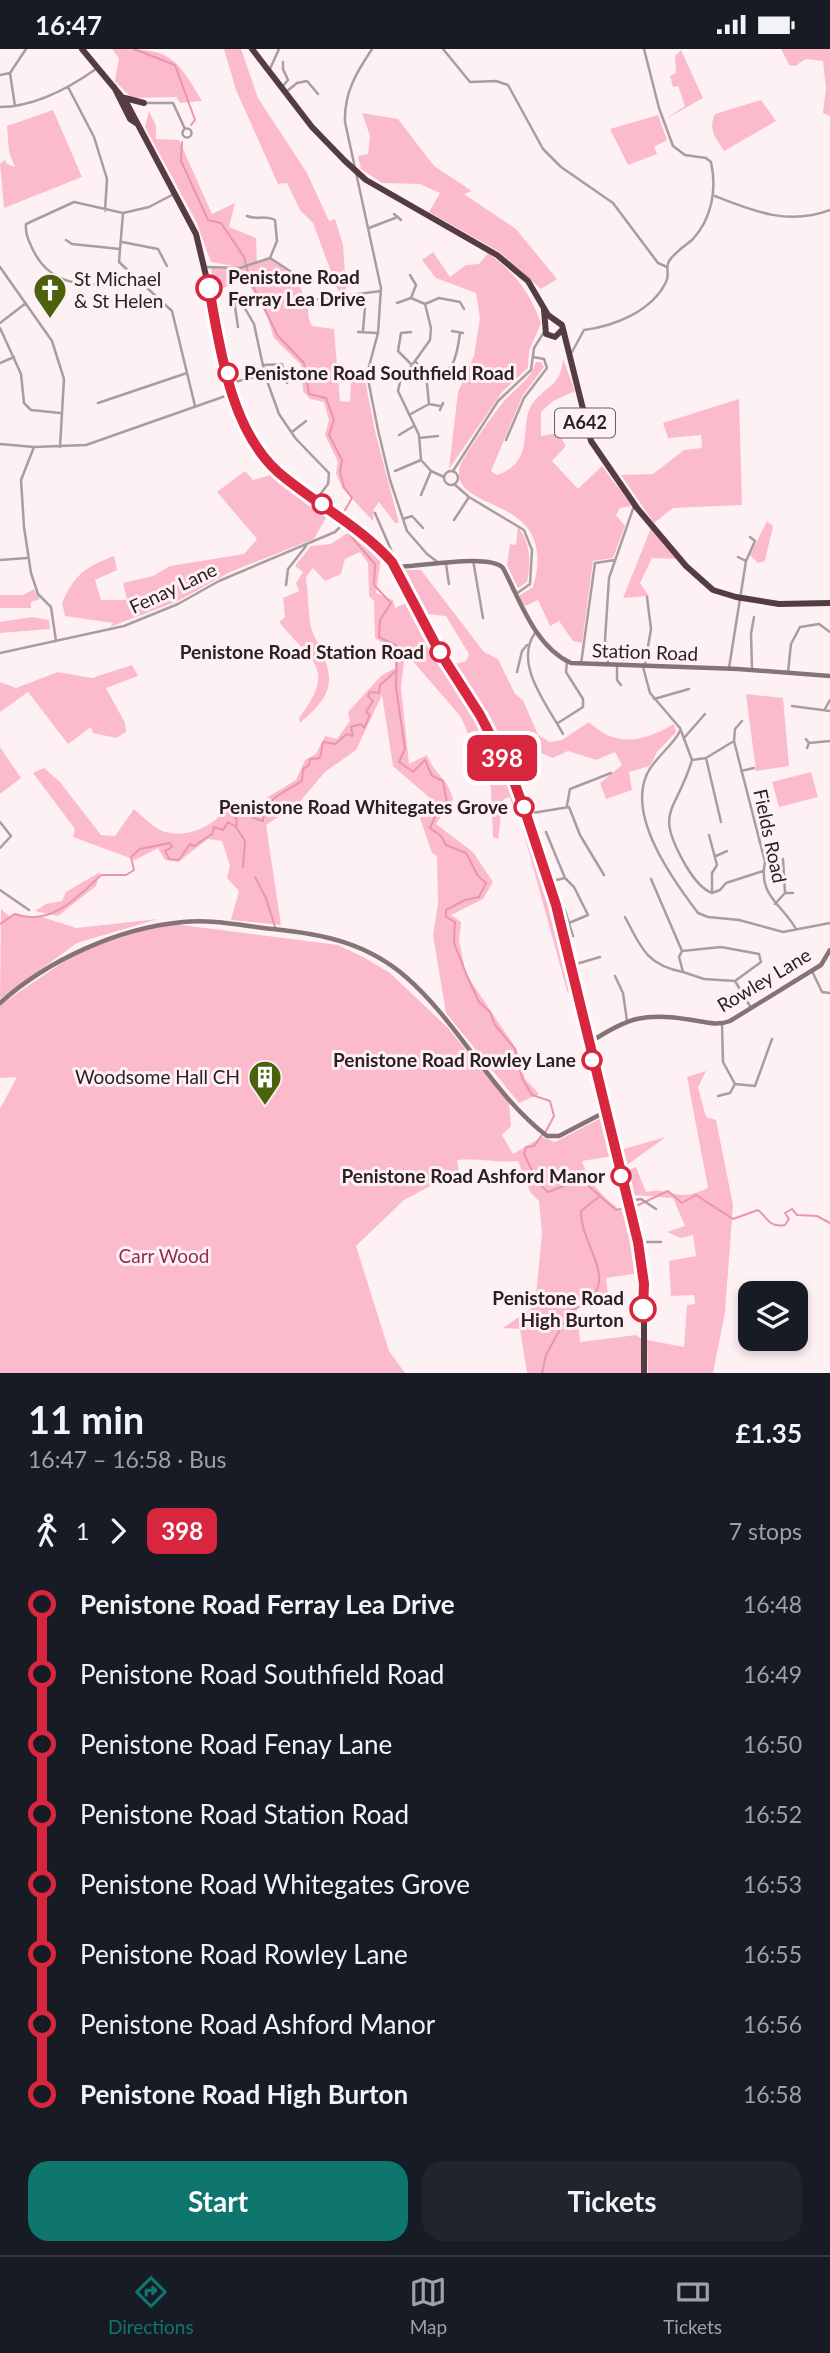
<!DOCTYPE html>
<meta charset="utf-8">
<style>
:root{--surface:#171b24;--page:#20242c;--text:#f1f3f6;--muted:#9ea1a6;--line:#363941;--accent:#0f766e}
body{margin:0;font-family:Lato,sans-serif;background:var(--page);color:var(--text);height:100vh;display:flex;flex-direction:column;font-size:26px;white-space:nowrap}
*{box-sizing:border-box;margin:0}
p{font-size:23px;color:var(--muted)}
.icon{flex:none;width:38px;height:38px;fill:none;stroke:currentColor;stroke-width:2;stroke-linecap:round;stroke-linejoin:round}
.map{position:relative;height:1324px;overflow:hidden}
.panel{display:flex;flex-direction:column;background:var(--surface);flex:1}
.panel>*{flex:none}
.badge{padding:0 14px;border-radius:10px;font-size:24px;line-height:46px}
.buttons{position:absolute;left:738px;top:1232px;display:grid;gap:14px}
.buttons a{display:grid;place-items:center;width:70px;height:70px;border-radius:14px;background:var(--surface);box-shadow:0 4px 10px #0003;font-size:35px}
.map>.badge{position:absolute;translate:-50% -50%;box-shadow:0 0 0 4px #fff}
.legs{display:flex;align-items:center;gap:10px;height:77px;padding:0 28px;font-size:23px}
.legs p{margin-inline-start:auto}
.head{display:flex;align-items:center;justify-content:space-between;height:119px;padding:0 28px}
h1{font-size:38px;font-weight:700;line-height:52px}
.cta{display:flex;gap:14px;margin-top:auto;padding:14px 28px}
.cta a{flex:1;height:80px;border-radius:21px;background:var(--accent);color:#fff;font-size:28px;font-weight:700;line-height:80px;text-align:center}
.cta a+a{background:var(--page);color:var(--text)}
ul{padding:0 28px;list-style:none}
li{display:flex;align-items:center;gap:24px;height:70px;font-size:26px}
li i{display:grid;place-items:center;width:10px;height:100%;margin:0 9px;background:currentColor}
li i::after{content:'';width:18px;height:18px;margin:-9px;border:5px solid;border-radius:50%;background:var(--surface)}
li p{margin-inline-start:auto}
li:first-child i{background:linear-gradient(#0000 50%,currentColor 0)}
li:last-child i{background:linear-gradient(currentColor 50%,#0000 0)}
.status{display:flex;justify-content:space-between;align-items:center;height:49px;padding:0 35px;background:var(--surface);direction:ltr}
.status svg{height:19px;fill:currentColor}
.tabs{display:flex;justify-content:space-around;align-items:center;height:98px;border-top:2px solid var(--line);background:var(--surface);font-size:19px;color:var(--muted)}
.tabs a{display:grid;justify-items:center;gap:4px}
.tabs .current{color:var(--accent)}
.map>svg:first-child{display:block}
</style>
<div class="status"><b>16:47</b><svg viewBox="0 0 49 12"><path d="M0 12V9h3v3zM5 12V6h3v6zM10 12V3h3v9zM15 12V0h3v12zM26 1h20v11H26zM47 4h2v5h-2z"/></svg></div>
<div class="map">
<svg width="830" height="1324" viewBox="0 0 830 1324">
<rect width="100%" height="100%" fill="#fef1f4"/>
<path fill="#fcbbcd" d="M112 0C167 0 174 3 202 52L180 54 176 48 132 49 115 32 119 9Z
M224 0H241L258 49 307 124 329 172 335 170 343 196 346 240 338 242 313 174 300 161 287 134 278 135 236 41Z
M781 0H830V67L823 64 826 39 823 12 806 10 795 17 789 16Z
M681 1 703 49 666 70 685 57 678 37 673 38 670 27 676 24 675 7Z
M761 51 776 72 724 102C715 88 708 81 715 65Z
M53 61 82 128 4 159 0 115 5 111 7 115 15 118 9 103 7 77Z
M149 62 156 77V90L179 91 212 165 235 154 229 178 256 189 257 215 239 218 211 213 196 172 145 78Z
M362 64 398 70 434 117 472 142 464 145 516 180 557 230 541 240 498 202 429 163 440 144 420 135 382 134 361 120 358 107 368 105 370 87Z
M658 66 667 91 654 98 657 105 628 116 610 80Z
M433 203 450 228 466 216 479 215 488 204C515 224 529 242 541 274L529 302 528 319 502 343 449 420 458 343 474 307 480 269 476 244 436 229 422 211Z
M270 210C292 224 296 227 306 251 310 260 306 267 312 277L334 280 340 352 350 353 351 331 364 326 375 382 399 474H395L379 453 374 460 373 472 342 439 336 424 338 413 325 386 329 371 324 353 310 350 303 342 301 316 274 289 267 267 245 229 215 243 211 219 241 220Z
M563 310 575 342 553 352 541 363V387L558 384 566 397 552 412 578 440 602 417 632 457 620 459 616 466 625 477 613 509 593 512 582 594 573 592 559 572 550 577 538 551 525 557 519 547 533 538C561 441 447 467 460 417 463 408 498 358 506 350 518 337 530 331 536 313H541L544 318 523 346 491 422 497 426C536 413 519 378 531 357 544 336 561 339 563 310Z
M739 350 742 456 673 459 654 474 621 426 653 425 684 401 702 399 701 386 668 389 663 374Z
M245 422 253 431 274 425 328 465 314 490 230 523 178 552 110 578 113 574 65 567 62 554C75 525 85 518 114 507L117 521 95 531 101 551H127L123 534 153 527 170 517 244 505 257 490 217 443Z
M767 472 773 477 765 512 758 514 750 506Z
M518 478C531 494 531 514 527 533L518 539 507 516 510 495 516 496Z
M651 479 677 510 652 509 640 534 649 547 623 549Z
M352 481 381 508 376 544 393 551 395 559 411 552 437 607 477 668 511 734 519 767 553 860 570 936 568 945 519 767 509 748 503 751 498 790 493 788 491 739 461 668 405 603 401 639 409 715 427 706C436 728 446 726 453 750L436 775 473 803 493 833 483 850 451 866 461 873 459 891 466 925 517 1001 525 1030 539 1045 519 1054 446 964 433 886 438 855 437 807 432 804 420 769 431 750 393 717 382 646 356 701 325 723 297 756 266 776 281 876 231 871 239 842 227 829 230 817 222 792 208 790 178 813 165 811 158 799 135 811 73 788 75 780 33 724 44 719 60 733 101 786 115 787 134 760C142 767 151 776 160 781 184 792 219 777 229 753H246L259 761 266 749 296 731 305 711 316 705 325 687 337 690 350 672 348 663 381 627 395 619 394 601 375 589 374 552 369 547 368 514 360 503 345 510 341 525 325 532 313 519 306 528C308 543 308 557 310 572 310 581 316 590 320 598 337 635 330 648 300 674L299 669C337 618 313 615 279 573L285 568 283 549 299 542 296 534 303 523 295 517 311 497 331 495Z
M405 521H421L484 603 498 610 515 645 523 651 538 686 550 693 562 691 589 673C616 699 643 693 674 675L676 683 657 703 650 717 629 723 632 741 606 750 600 734 622 716 615 703 596 711 568 702 553 709 536 702 511 715 452 616 466 612 469 605 446 567 426 565Z
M34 540 40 550 31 553V559H0V546H23Z
M32 568 49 571 50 580 0 584V573Z
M132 616 138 627 106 639 125 674 126 683 116 689 93 684 91 678 68 695 28 643 0 663V633L16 639 58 623 92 629Z
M746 645 783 649 789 717 756 722Z
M0 698 21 729 0 745Z
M811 723 818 748 779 758 772 733Z
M100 823 96 837 58 867 35 862 46 855 62 852 66 843Z
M1 860 9 867 15 864 25 868 39 867 76 879 158 870 77 894 0 950Z
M166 874 338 896 363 908 390 924 448 979 509 1054 511 1077 502 1086 513 1105 542 1088 555 1093 603 1068 613 1107 582 1112C591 1139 606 1150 628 1167L639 1224 606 1229 608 1245 576 1251 580 1293 636 1286 642 1290V1324H527L520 1280 503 1279 540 1253 536 1246 542 1184 539 1152 530 1143 518 1112C497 1114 479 1109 457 1111L459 1122 404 1151 356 1197 389 1302 405 1324H0V1060L17 1028 0 1029V956L81 901Z
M706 1022 698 1038 706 1068 716 1071 733 1156 725 1263 713 1324H648L647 1291 684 1298 687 1256 695 1255 694 1246 671 1247 669 1212 696 1207 693 1186 681 1189 667 1183 685 1177 673 1149 632 1146 628 1122 636 1118 646 1143C673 1137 675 1155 708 1139L687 1028Z
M666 1088 627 1116 622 1114 620 1101Z"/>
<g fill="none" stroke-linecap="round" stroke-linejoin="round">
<path stroke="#e995ad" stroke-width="2" d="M134 0 175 16 195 71 191 76
M182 93 181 112 208 171 221 174 244 208 250 231 278 287 304 314 309 345 326 349 334 371 329 386 342 411 340 423 344 438 352 449 342 466
M345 475 354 491 375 515 374 536 391 554 380 571 379 588 397 597 396 638 405 700 399 713 413 723 425 711 432 727 443 732 447 754 437 763 430 779 441 787 446 796 466 804 478 827 486 834 479 848 465 851 446 861V868L455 873 454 894 467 927 479 953 490 963 495 976 515 1000 522 1029 532 1046 550 1052 554 1067 546 1082
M236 778 245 792 243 818
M255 828 266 849 275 878
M0 875 15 865C50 878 77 849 101 826H126L134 821 131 808 140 800 170 794 172 798 165 802 169 810 179 811 190 795 194 797 212 785 214 778 223 781 228 773 236 778 237 770 230 765 231 759H249L253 769 263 772C264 749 285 743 302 732L303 720 309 716 310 710 320 709 323 693 335 695 347 685 353 687 351 678 361 675 364 679 370 666 366 663 373 652 368 647 370 643 379 644 380 636 397 621
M601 1148 616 1161 626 1159
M634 1158 668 1142 682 1154 696 1146 733 1170 758 1161C768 1169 769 1179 785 1176L789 1170 785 1164 792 1160 797 1166 817 1167 830 1174
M542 1324 546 1306 570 1262C629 1239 580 1199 581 1162L600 1147 580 1129 567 1124 564 1127V1137L548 1143 538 1134 524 1105 526 1098 534 1097 542 1086"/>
<path stroke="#aa9da0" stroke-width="2.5" d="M372 0C356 24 344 44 345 73L381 239 378 284 367 325 378 381 390 431 407 482 427 505 439 514
M443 0 470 33 496 32 508 36 543 100 561 118 613 154 658 214 667 218
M269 22 279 0
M0 26 10 24
M68 38 94 88 107 130 105 162
M282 38 288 31 283 20V13
M286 43 297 34 307 32 318 45
M144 54H173L185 80
M15 57 10 24 26 0
M0 58C33 58 69 39 96 20
M182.5 84a4.5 4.5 0 1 1 9 0a4.5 4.5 0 1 1-9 0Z
M715 147C753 162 789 177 830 161
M123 164 119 213 172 262 195 357
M394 165 401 171
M369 179 395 169
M66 191 72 195 120 200
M122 193 158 200 167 217
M270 209 296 226
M0 218 52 292 64 330 60 398
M205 218 240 219 270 209 277 192 275 171C265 166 257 171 247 167
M410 226 416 236 411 249 425 255 431 279 430 291 400 333 398 342 419 386 421 411 431 422 444 428
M132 228C122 238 114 237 101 236 71 236 47 230 33 201 29 192 25 185 26 175L74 153 123 164 149 158 172 146
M312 251 381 242
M397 254 411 249
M425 255 439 249 460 253 464 260
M0 274 26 254
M238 278 234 251 239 249 254 275 265 326 279 365 296 390 329 424 328 435 316 451
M0 279 21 325 24 354 31 361 60 364
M363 282 365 258
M452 282 463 284
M358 283 378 284
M411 283 401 284 398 302 412 316
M572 303 584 281C615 277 652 262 666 233 670 226 665 219 669 212 675 203 685 197 693 190 712 169 717 140 711 113L706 109 685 106 673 97 659 59 644 0
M0 314 14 308
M264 316 282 315 287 334
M428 331C454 327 457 307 460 284
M234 333 265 326
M98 354 187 324
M429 355 440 357
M440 361 443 354
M409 366 429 355 426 325 416 313
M292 383 306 372
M399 386 414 377
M419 389 438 387
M506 391 524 349 547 319 544 310 533 308
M0 395 34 398 86 396 234 344
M34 398 21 431 24 478 31 524 38 545 51 558 56 592
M395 422 421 411
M453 422 498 352 531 321 534 299 544 283
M444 429a7 7 0 1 1 14 0a7 7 0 1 1-14 0Z
M454 435 469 448 524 481 532 501 530 535 516 545
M421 446 431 422
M375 464 392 503 389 509
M403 470 412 467 423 479
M454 471 469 448
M738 508 746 512
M0 511 27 509
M473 511 483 569
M446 515 449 535
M286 536 288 520 306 497
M535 584C513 615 548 657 563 685
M0 604 124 577 178 555 219 532 335 483 346 472
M608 614 605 591 609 529 634 457
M581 615 595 514 615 511
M645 615 651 580 647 548
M617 617V631L621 636
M643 618 650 644 680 679 692 711C676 765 653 760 686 817 692 827 701 840 712 844L720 841 726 834 763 822
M729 619 746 512 755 492 750 488
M752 620 751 585 754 568
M517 623 522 602 527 596
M788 623 791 595 800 578 819 575 830 583
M654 650 689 640
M792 657 830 662
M825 660 830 651
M558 674 583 658V650L566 623 567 613
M680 682C672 698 655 708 647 725 627 768 673 831 698 864L708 868 739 871 783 883 830 874
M684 689 705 665
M806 690 809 694 807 699
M734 692 765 813C758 847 782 855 796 880
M809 694 830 692
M706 709 721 773
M692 711 706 709 734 692 735 680 742 672
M741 722 754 719
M567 756 570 740 611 724
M526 765 569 758 580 786 604 826
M0 773 11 787 0 799
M546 783 565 829
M709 786 717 816 712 824V844
M716 807 727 802
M651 830 682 902
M552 832 565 829 574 838 588 866 569 874
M0 841 29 861
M785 844H793
M775 855 785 844 783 810
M565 861 573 887
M625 868C641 898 646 916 683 923
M573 916 600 908
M812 922 822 943 830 944
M615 927 623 944 627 972
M735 932 704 930 683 923 679 908 682 902 721 898 759 905 761 913 735 932 751 959
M735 1035 755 1037 772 990
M718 1047 730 1044 735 1035 723 1013 722 975
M628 1152 641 1150 656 1160
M638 1193H661"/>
<path stroke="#867377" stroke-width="4.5" d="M396 518C420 518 489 504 503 519 520 551 535 598 571 614L738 620 830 627
M0 954C48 911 118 879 183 873 212 870 244 877 273 880 323 885 367 894 406 928 459 974 491 1044 547 1087H559L605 1063
M589 994C628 968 646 963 692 971 705 973 717 977 730 972L821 916 830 901"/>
<path stroke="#553c43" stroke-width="6" d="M82 0 126 53 196 185 234 344 253 390 280 424 368 488 392 513 439 602 480 666 513 730 526 765 557 856 638 1193 644 1235V1324
M252 0 312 78 345 112 366 131 497 206 528 232 548 266 562 276 591 392 637 459 686 517 713 541 736 548 779 555 830 554
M114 38 130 70 136 74
M125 49 144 54
M544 261 546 285 555 288 561 282"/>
</g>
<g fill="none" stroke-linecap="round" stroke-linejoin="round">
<defs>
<path id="line-1" d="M209 239C220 299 230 380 278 423 315 455 359 476 392 513L439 602 480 666 513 730 526 765 556 856 638 1193 644 1235 643 1260"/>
</defs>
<use href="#line-1" stroke="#fff" stroke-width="16"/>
<use href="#line-1" stroke="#d7263d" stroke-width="10"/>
</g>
<defs>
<symbol id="church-pin" viewBox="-11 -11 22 30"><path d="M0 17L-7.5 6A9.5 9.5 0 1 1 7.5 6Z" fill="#4b610d" stroke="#fef1f4"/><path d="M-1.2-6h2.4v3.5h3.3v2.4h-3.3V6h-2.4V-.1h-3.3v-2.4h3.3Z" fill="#fff"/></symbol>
<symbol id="building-pin" viewBox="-11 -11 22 30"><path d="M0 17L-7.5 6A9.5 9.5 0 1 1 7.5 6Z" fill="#4b610d" stroke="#fef1f4"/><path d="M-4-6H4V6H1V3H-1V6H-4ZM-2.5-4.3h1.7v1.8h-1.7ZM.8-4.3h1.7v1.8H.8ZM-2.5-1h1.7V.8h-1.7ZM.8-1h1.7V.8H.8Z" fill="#fff"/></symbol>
</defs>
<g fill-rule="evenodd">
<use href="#church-pin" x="31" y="222" width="38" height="52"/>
<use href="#building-pin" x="246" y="1009" width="38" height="52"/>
</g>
<g fill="#fff" stroke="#d7263d" stroke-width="3.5">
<circle cx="209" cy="239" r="12"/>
<circle cx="228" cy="324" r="9"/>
<circle cx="322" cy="455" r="9"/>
<circle cx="440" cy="603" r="9"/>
<circle cx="524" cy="758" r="9"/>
<circle cx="592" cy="1011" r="9"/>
<circle cx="621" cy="1127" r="9"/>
<circle cx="643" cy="1260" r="12"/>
</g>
<g text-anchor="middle" stroke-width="6" stroke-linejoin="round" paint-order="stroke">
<rect fill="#fef1f4" stroke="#6b5f62" stroke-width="2" x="555" y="359.5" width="60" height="29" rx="5"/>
<g font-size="18" font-weight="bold" fill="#2c2023">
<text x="585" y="380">A642</text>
</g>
<g font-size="19" font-weight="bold" fill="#2c2023" stroke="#fef1f4" text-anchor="end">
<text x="228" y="235" text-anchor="start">Penistone Road<tspan x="228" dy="22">Ferray Lea Drive</tspan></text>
<text x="244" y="331" text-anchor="start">Penistone Road Southfield Road</text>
<text x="424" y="610">Penistone Road Station Road</text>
<text x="508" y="765">Penistone Road Whitegates Grove</text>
<text x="576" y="1018">Penistone Road Rowley Lane</text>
<text x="605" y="1134">Penistone Road Ashford Manor</text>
<text x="624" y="1256">Penistone Road<tspan x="624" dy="22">High Burton</tspan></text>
</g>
<g font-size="19" fill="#2c2023" stroke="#fef1f4" text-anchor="start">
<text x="74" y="237">St Michael<tspan x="74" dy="22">&amp; St Helen</tspan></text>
<text x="240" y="1035" text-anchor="end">Woodsome Hall CH</text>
</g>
<g font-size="19" fill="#2c2023" stroke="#fef1f4">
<text transform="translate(173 539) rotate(-25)" y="7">Fenay Lane</text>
<text transform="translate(645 603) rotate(2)" y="7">Station Road</text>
<text transform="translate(770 787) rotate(78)" y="7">Fields Road</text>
<text transform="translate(764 931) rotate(-31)" y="7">Rowley Lane</text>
</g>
<g font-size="19" fill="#8f2e51" stroke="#fef1f4">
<text x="164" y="1214">Carr Wood</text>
</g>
</g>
</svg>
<div class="buttons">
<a><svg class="icon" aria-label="layers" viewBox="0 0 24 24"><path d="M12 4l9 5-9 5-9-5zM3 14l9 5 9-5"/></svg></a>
</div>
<b class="badge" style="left:502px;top:709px;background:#d7263d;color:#fff">398</b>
</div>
<section class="panel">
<div class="head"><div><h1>11 min</h1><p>16:47 – 16:58 · Bus</p></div><b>£1.35</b></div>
<div class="legs"><svg class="icon" aria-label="walk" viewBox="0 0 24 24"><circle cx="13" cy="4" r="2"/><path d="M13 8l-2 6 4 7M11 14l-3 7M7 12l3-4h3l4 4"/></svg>1<svg class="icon" aria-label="forward" viewBox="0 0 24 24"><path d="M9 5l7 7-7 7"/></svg><b class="badge" style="background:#d7263d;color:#fff">398</b><p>7 stops</p></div>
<ul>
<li><i style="color:#d7263d"></i><b>Penistone Road Ferray Lea Drive</b><p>16:48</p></li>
<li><i style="color:#d7263d"></i><span>Penistone Road Southfield Road</span><p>16:49</p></li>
<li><i style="color:#d7263d"></i><span>Penistone Road Fenay Lane</span><p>16:50</p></li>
<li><i style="color:#d7263d"></i><span>Penistone Road Station Road</span><p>16:52</p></li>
<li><i style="color:#d7263d"></i><span>Penistone Road Whitegates Grove</span><p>16:53</p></li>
<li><i style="color:#d7263d"></i><span>Penistone Road Rowley Lane</span><p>16:55</p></li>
<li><i style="color:#d7263d"></i><span>Penistone Road Ashford Manor</span><p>16:56</p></li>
<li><i style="color:#d7263d"></i><b>Penistone Road High Burton</b><p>16:58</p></li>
</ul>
<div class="cta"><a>Start</a><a>Tickets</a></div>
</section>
<nav class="tabs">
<a class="current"><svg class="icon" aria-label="directions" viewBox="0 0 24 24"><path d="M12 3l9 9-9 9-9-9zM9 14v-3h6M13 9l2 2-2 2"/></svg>Directions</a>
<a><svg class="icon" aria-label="map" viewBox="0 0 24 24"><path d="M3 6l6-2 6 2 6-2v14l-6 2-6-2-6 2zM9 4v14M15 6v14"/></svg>Map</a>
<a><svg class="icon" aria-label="tickets" viewBox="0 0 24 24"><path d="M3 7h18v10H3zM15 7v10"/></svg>Tickets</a>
</nav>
